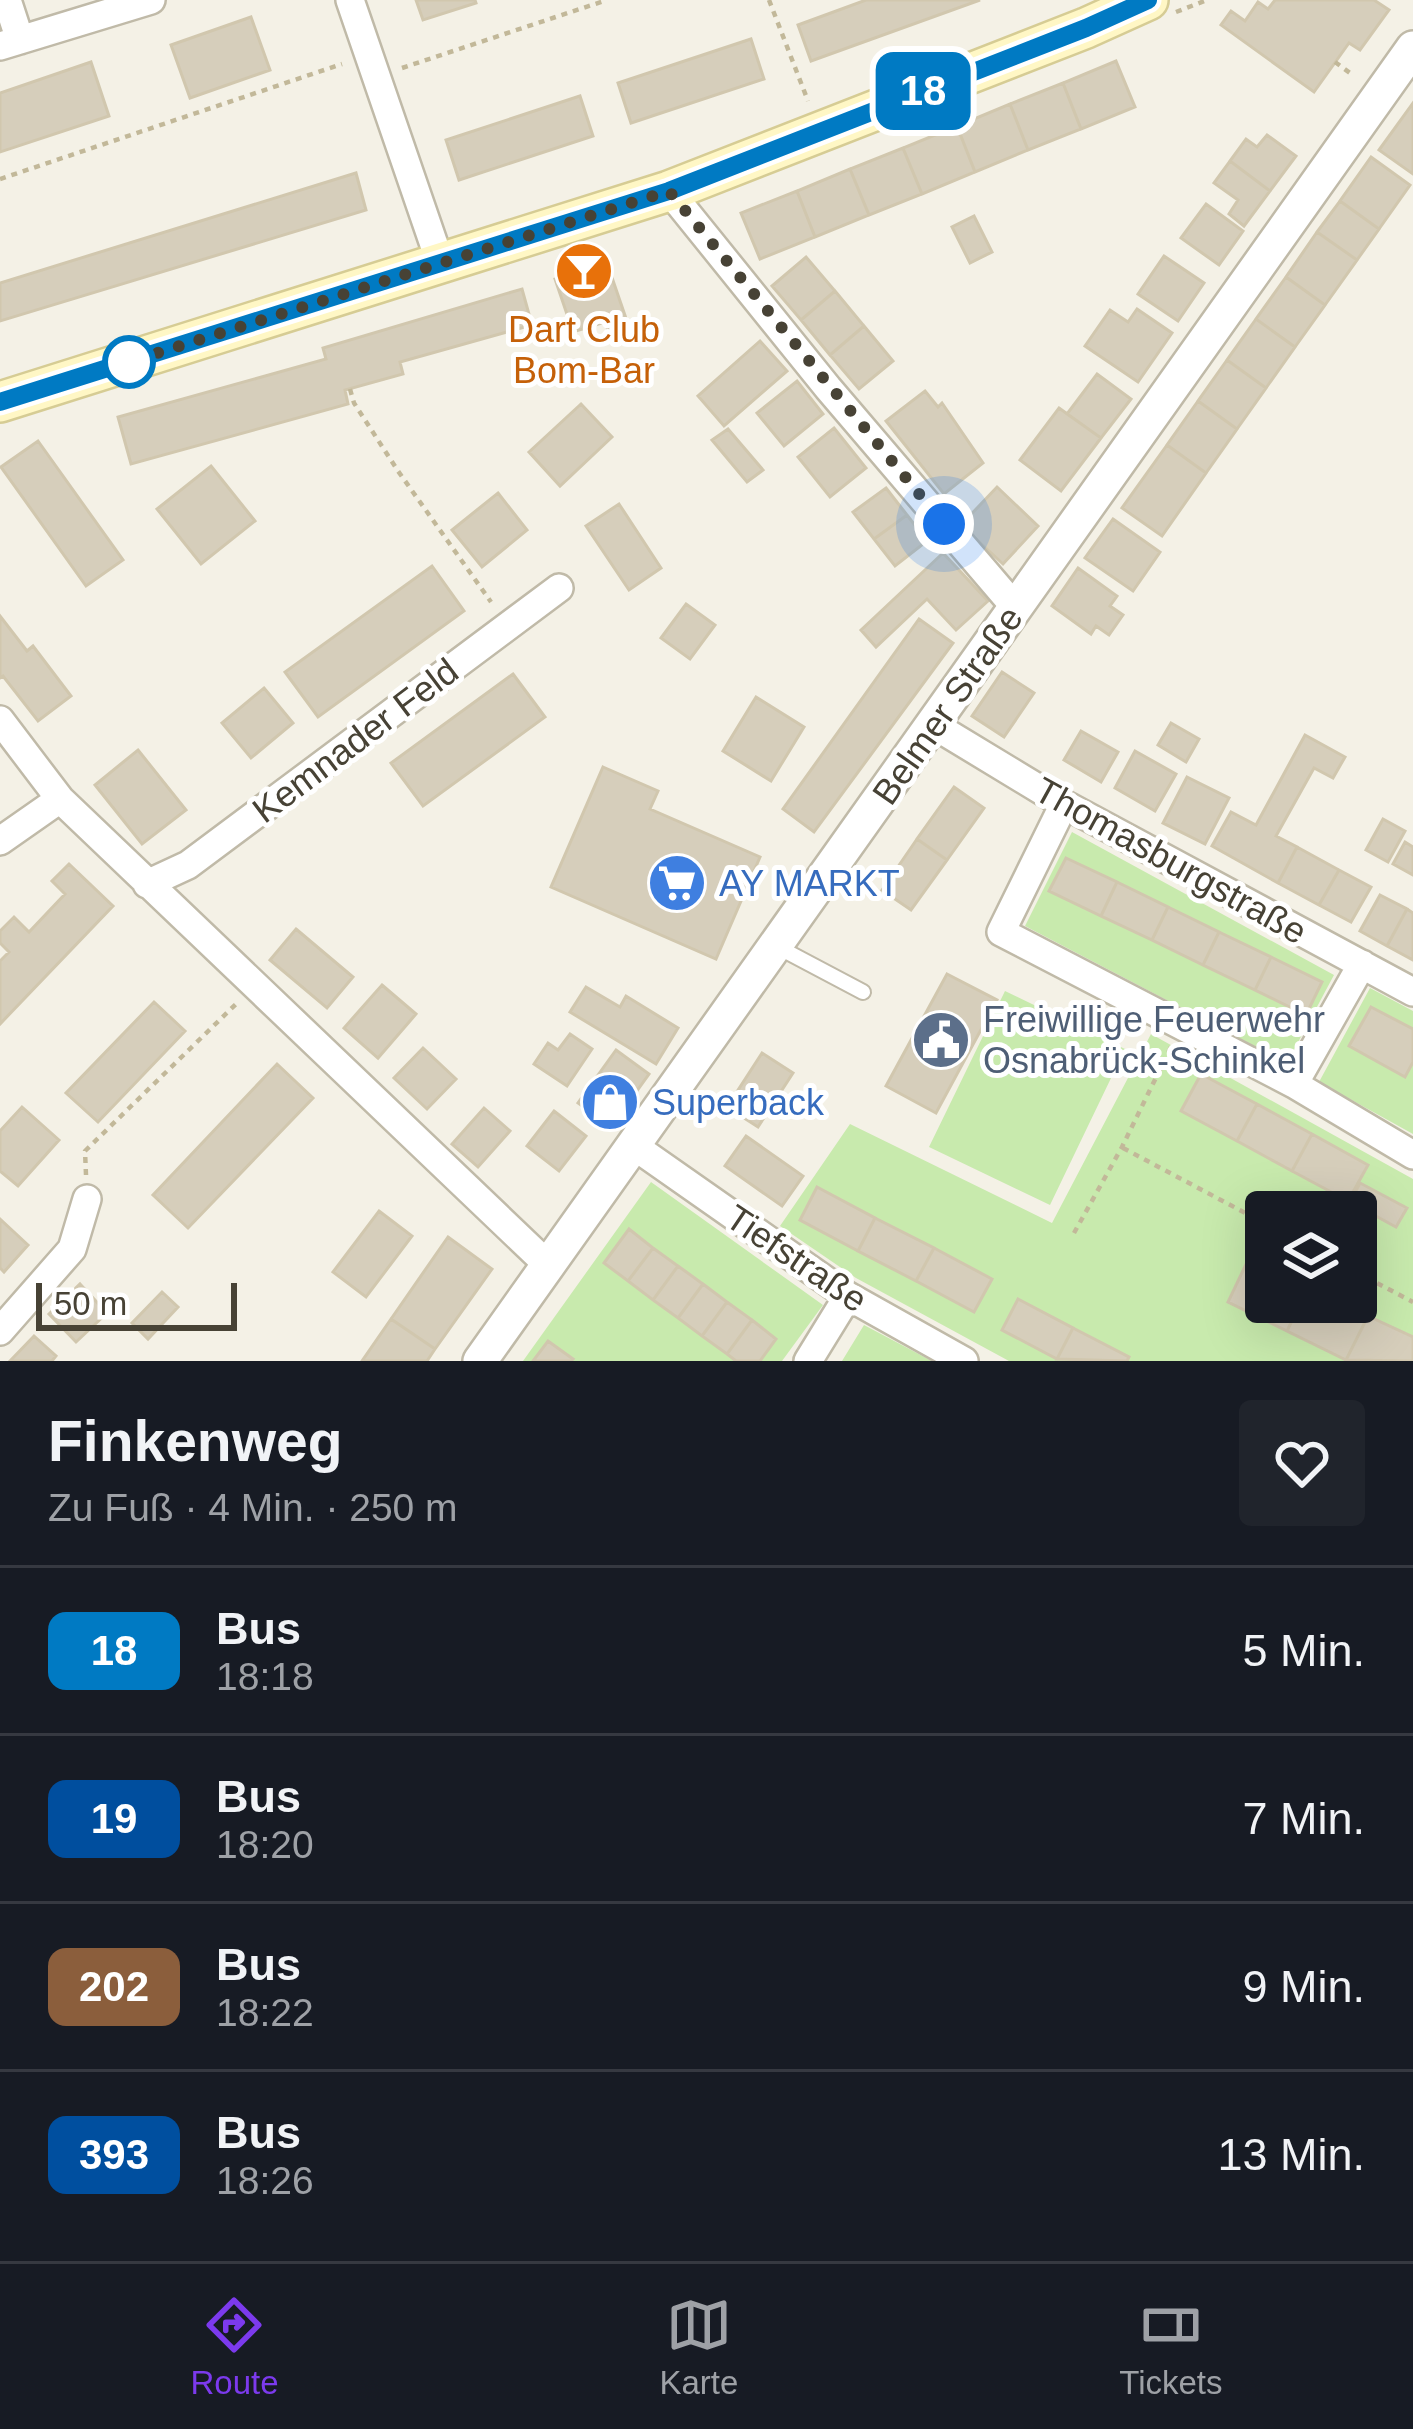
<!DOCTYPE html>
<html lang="de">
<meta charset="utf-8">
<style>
:root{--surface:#171b24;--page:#20242c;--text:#f1f3f6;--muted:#9ea1a6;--line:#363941;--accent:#7c3aed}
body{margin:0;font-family:Arial,sans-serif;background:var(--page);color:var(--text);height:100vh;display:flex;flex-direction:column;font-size:45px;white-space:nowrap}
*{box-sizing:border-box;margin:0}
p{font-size:39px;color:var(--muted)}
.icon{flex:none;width:66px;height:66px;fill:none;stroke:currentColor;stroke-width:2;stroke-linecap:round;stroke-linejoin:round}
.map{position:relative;height:1361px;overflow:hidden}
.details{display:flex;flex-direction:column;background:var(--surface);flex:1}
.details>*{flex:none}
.badge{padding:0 24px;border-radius:18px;font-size:42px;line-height:78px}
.buttons{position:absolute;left:1245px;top:1191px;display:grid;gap:24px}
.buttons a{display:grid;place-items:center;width:132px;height:132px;border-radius:12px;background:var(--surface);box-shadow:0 12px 48px #0002;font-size:60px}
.scale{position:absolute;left:36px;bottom:30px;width:201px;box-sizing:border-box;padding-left:12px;border:6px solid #474235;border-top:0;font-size:33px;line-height:42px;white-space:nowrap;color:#474235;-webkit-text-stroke:9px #fff;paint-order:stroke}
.you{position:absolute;width:60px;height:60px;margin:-30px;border:9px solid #fff;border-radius:50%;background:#1a73e8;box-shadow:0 0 0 18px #1a73e833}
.map>.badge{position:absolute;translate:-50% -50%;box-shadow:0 0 0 6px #fff}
.round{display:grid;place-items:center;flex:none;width:126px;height:126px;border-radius:12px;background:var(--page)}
.overview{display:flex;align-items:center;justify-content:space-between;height:204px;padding:0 48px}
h1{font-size:57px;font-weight:600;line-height:90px}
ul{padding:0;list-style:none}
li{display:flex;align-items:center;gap:36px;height:168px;padding:0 48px;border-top:3px solid var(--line)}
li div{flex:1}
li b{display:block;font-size:45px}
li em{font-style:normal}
li .badge{min-width:132px;font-weight:700;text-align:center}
.dock{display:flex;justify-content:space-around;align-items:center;height:168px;border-top:3px solid var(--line);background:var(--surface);font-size:33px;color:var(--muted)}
.dock a{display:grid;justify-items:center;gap:6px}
.dock .current{color:var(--accent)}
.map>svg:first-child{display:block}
</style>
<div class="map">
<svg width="1413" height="1361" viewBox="0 0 1413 1361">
<rect width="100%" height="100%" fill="#f4f1e6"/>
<path fill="#c8eaad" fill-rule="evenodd" d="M1072 832 1334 975 1287 1063 1025 926Z
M1370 988 1413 1011V1134L1319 1082Z
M1005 991 1125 1049 1050 1205 929 1147Z
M1151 1034 1413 1179V1361H1009L856 1278 780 1226 850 1124 1052 1223ZM1266 1212H1356V1302H1266Z
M651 1182 823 1305 782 1361H523Z
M864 1325 932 1361H842Z"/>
<path fill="#d6cebb" stroke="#d1c7ae" stroke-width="3" d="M416 0H475L476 3 423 20Z
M866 0H980L811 61 798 25Z
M1275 0H1374L1389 10 1360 50 1349 43 1314 92 1221 25 1231 11 1245 21 1258 2 1268 9Z
M251 17 270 70 190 98 171 45Z
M751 39 764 79 631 123 618 83Z
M1116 61 1135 107 1081 129 1063 83Z
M91 62 109 116 0 152V93Z
M1063 83 1081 129 1028 150 1010 104Z
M580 96 593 136 459 180 446 140Z
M1413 103V174L1379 150Z
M1010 104 1028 150 975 172 957 126Z
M957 126 975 172 922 194 903 148Z
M1267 135 1296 156 1270 191 1230 161 1246 139 1257 147Z
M903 148 922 194 869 215 850 169Z
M1371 157 1410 185 1379 229 1340 201Z
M1230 161 1270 191 1244 226 1229 214 1238 200 1214 183Z
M850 169 869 215 815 237 797 191Z
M356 173 366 210 0 321V283Z
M797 191 815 237 760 259 741 213Z
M1340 201 1379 229 1357 260 1317 232Z
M1206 204 1243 231 1219 265 1181 238Z
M974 216 992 252 970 263 952 227Z
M1317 232 1357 260 1325 305 1286 277Z
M1164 256 1204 283 1178 321 1138 294Z
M806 257 835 291 801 320 772 286Z
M607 263 631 333 612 341 605 322 573 332 555 279Z
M1286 277 1325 305 1295 347 1256 319Z
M522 289 532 325 400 362 403 374 345 390 348 404 131 464 118 417 326 359 323 348Z
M835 291 864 326 830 355 801 320Z
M1137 309 1172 333 1138 382 1085 346 1110 310 1128 322Z
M1256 319 1295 347 1266 388 1227 360Z
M864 326 893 361 859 389 830 355Z
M760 341 787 371 724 426 698 396Z
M1227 360 1266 388 1237 429 1198 401Z
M1097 374 1131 399 1101 438 1067 414Z
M797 381 823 414 784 446 757 413Z
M925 391 938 407 942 403 983 463 944 494 886 421Z
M1198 401 1237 429 1206 473 1167 445Z
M581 404 612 437 560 486 529 452Z
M1059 408 1101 438 1061 491 1020 460Z
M834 428 866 468 830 497 798 457Z
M728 429 763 470 747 482 712 440Z
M38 441 123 560 86 586 1 467Z
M1167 445 1206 473 1162 536 1122 508Z
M211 466 255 521 201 564 157 509Z
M997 487 1038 526 1003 564 961 525Z
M886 488 907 515 874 539 853 512Z
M498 493 527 530 482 567 452 530Z
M619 504 661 568 629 590 586 526Z
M907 515 927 541 895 566 874 539Z
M1113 519 1160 552 1133 591 1085 558Z
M943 553 988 601 956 630 927 599 876 647 861 630Z
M432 566 464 611 318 717 285 672Z
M1078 568 1117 596 1110 606 1123 615 1109 635 1096 626 1091 634 1052 606Z
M686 604 715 625 690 659 661 638Z
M0 616 27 651 33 646 71 696 38 721 3 676 0 678Z
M919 619 953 643 814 832 783 809Z
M1002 672 1034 693 1004 737 972 716Z
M513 674 545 717 423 806 391 763Z
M264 688 293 723 251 758 222 723Z
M756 697 804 727 771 781 723 751Z
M1171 723 1199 739 1186 762 1158 745Z
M1081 731 1118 752 1101 782 1064 760Z
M1305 735 1345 757 1333 778 1314 768 1276 836 1297 847 1278 883 1212 846 1231 812 1256 825Z
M138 750 186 810 142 844 95 785Z
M1135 751 1176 774 1155 811 1115 788Z
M603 767 658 791 650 809 760 857 716 959 551 887Z
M1187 777 1229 798 1205 844 1163 823Z
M954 787 984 808 947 860 917 839Z
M1383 819 1405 831 1388 862 1366 850Z
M917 839 947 860 911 910 882 890Z
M1405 842 1413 847V875L1393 864Z
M1297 847 1339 870 1319 905 1278 883Z
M1066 858 1117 882 1101 916 1049 891Z
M69 864 113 906 0 1024V961L9 952 0 943V931L14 917 29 932 65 894 52 881Z
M1339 870 1371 887 1351 922 1319 905Z
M1117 882 1168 907 1152 940 1101 916Z
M1380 895 1407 909 1387 946 1360 931Z
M1168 907 1219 932 1203 965 1152 940Z
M1407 909 1413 913V960L1387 946Z
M296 929 353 977 327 1008 270 960Z
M1219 932 1271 957 1255 990 1203 965Z
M1271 957 1322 982 1306 1015 1255 990Z
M947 974 997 1000 936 1113 886 1086Z
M382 985 416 1014 378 1058 344 1028Z
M586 987 620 1007 626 996 678 1028 656 1064 570 1012Z
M154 1002 185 1031 98 1122 66 1093Z
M1371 1007 1413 1029V1062L1405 1077 1349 1046Z
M570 1034 592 1049 567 1086 534 1064 548 1043 558 1050Z
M423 1048 456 1079 427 1109 394 1078Z
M616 1050 649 1074 611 1127 578 1103Z
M762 1053 793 1073 758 1127 727 1107Z
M277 1064 313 1098 188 1228 153 1195Z
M1201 1074 1257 1104 1237 1141 1181 1111Z
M1257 1104 1312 1134 1292 1171 1237 1141Z
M22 1107 59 1140 18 1186 0 1171V1131Z
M484 1108 510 1131 478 1167 452 1144Z
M554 1111 586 1136 559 1171 527 1146Z
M1312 1134 1368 1165 1348 1201 1292 1171Z
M746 1136 803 1176 782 1206 725 1166Z
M1360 1183 1407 1208 1396 1227 1350 1202Z
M817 1187 875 1218 858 1251 800 1220Z
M379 1211 412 1236 366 1297 333 1272Z
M875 1218 934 1248 916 1281 858 1251Z
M0 1219 28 1245 4 1272 0 1268Z
M629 1229 653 1248 628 1281 604 1263Z
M448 1237 492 1269 435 1349 391 1319Z
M653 1248 678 1266 653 1300 628 1281Z
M934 1248 992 1279 974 1312 916 1281Z
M1249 1258 1266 1267V1302H1301L1287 1331 1228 1302Z
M678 1266 703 1284 678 1318 653 1300Z
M80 1284 107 1313 76 1342 49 1314Z
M703 1284 727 1302 702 1336 678 1318Z
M162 1292 178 1307 148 1339 132 1323Z
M1018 1299 1073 1328 1057 1359 1002 1330Z
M727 1302 752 1320 727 1354 702 1336Z
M1301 1302H1339L1368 1316 1346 1360 1287 1331Z
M1368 1316 1413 1337V1361L1346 1360Z
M391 1319 435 1349 427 1361H362Z
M752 1320 776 1339 760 1361H736L727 1354Z
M1073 1328 1129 1357 1127 1361 1057 1359Z
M34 1336 56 1356 52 1361H10Z
M548 1341 573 1359 571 1361H533Z"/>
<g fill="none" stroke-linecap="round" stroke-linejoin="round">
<defs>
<path id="service" d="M776 946 863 992"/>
<path id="minor" d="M7 0 20 40
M350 0 440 262
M0 46 151 0
M669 191 828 388 1015 607
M0 720 60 799 548 1265
M932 724 1064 804 1413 992
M1064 804 1001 932 1294 1084 1413 1155
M0 841 60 799
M147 884 188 865 559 588
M1294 1084 1362 964
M634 1146 848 1296 964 1361
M0 1331 72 1249 87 1199
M808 1361 848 1296"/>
<path id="tertiary" d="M480 1361 1413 48"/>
<path id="secondary" d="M0 402 669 191 1086 28 1148 0"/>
</defs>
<use href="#service" stroke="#c0baa8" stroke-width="18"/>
<use href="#minor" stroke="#c0baa8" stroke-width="32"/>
<use href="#tertiary" stroke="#c0baa8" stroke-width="38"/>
<use href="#secondary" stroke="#d6cc94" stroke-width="44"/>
<path stroke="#c2b899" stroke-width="4.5" stroke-dasharray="6 6" stroke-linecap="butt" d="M769 0 808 101
M1176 12 1207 0
M1335 62 1354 76
M402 68 607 0
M0 179 342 64
M350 389 354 403 398 471 491 602
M1123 1148 1266 1224
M86 1175 85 1151 236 1004
M1074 1233 1122 1147 1171 1047
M1356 1272 1413 1302"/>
<use href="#service" stroke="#fff" stroke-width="14"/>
<use href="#minor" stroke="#fff" stroke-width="27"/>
<use href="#tertiary" stroke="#fff" stroke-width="33"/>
<use href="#secondary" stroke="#fff7c5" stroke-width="39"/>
</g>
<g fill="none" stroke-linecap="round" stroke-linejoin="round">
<defs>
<path id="line" d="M0 402 669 191 1086 28 1148 0"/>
</defs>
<use href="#line" stroke="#fff" stroke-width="27"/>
<use href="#line" stroke="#007ac3" stroke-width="18"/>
<path stroke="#474235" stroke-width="12" stroke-dasharray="0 21.6" d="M129 362 123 364 669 191 944 524"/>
</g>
<defs>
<symbol id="bar-disc" viewBox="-11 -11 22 22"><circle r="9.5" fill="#e8710a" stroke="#fff"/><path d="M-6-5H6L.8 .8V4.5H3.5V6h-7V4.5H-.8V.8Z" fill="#fff"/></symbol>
<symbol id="supermarket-disc" viewBox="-11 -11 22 22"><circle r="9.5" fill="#3f7fe0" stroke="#fff"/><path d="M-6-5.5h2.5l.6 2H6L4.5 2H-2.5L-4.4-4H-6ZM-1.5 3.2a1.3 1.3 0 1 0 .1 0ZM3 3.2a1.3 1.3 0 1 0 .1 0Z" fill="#fff"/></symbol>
<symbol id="civic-disc" viewBox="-11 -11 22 22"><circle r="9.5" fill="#5c6f8a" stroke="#fff"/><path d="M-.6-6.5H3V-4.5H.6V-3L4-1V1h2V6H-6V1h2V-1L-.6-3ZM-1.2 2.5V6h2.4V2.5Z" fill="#fff"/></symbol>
<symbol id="shop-disc" viewBox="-11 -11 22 22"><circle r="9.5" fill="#3f7fe0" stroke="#fff"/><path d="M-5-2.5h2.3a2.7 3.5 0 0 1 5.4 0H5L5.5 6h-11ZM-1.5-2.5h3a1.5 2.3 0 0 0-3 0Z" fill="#fff"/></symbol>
</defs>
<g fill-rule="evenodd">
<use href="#bar-disc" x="551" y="238" width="66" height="66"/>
<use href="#supermarket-disc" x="644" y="850" width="66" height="66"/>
<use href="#civic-disc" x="908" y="1007" width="66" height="66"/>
<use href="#shop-disc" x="577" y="1069" width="66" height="66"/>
</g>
<circle fill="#fff" stroke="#007ac3" stroke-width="6" cx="129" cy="362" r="24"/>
<g text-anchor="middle" stroke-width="10" stroke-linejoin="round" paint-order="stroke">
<g font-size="36" fill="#c56008" stroke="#fff">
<text x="584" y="342">Dart Club<tspan x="584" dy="41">Bom-Bar</tspan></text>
</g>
<g font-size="36" fill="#474235" stroke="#fff">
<text transform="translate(947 705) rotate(-55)" y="13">Belmer Straße</text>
<text transform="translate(355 740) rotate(-37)" y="13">Kemnader Feld</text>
<text transform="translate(1171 860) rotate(29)" y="13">Thomasburgstraße</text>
<text transform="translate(797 1258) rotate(34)" y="13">Tiefstraße</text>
</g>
<g font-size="36" fill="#366cbe" stroke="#fff" text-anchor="start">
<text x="719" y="896">AY MARKT</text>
<text x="652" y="1115">Superback</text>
</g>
<g font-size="36" fill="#4e5e75" stroke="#fff" text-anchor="start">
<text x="983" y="1032">Freiwillige Feuerwehr<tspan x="983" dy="41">Osnabrück-Schinkel</tspan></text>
</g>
</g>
</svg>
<div class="buttons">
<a><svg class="icon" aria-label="layers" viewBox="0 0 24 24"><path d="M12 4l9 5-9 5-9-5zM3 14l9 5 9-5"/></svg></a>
</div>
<div class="scale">50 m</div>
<div class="you" style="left:944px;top:524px"></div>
<b class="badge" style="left:923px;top:91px;background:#007ac3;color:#fff">18</b>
</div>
<section class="details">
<div class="overview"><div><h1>Finkenweg</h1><p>Zu Fuß · 4 Min. · 250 m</p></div><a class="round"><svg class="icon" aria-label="heart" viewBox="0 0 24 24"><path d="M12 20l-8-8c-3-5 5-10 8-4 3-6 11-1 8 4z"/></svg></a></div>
<ul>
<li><span class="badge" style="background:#007ac3;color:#fff">18</span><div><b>Bus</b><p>18:18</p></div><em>5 Min.</em></li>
<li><span class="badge" style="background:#004e9e;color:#fff">19</span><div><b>Bus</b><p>18:20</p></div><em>7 Min.</em></li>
<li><span class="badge" style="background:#8b5e3c;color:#fff">202</span><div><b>Bus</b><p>18:22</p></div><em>9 Min.</em></li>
<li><span class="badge" style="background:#004f9f;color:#fff">393</span><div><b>Bus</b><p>18:26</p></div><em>13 Min.</em></li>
</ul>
</section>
<nav class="dock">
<a class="current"><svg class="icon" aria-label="directions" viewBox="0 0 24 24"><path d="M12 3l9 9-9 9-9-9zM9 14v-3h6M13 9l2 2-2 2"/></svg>Route</a>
<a><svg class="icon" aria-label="map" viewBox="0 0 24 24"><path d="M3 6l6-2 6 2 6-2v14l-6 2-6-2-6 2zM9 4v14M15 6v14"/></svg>Karte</a>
<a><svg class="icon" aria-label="tickets" viewBox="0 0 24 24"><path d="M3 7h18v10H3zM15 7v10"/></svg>Tickets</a>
</nav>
